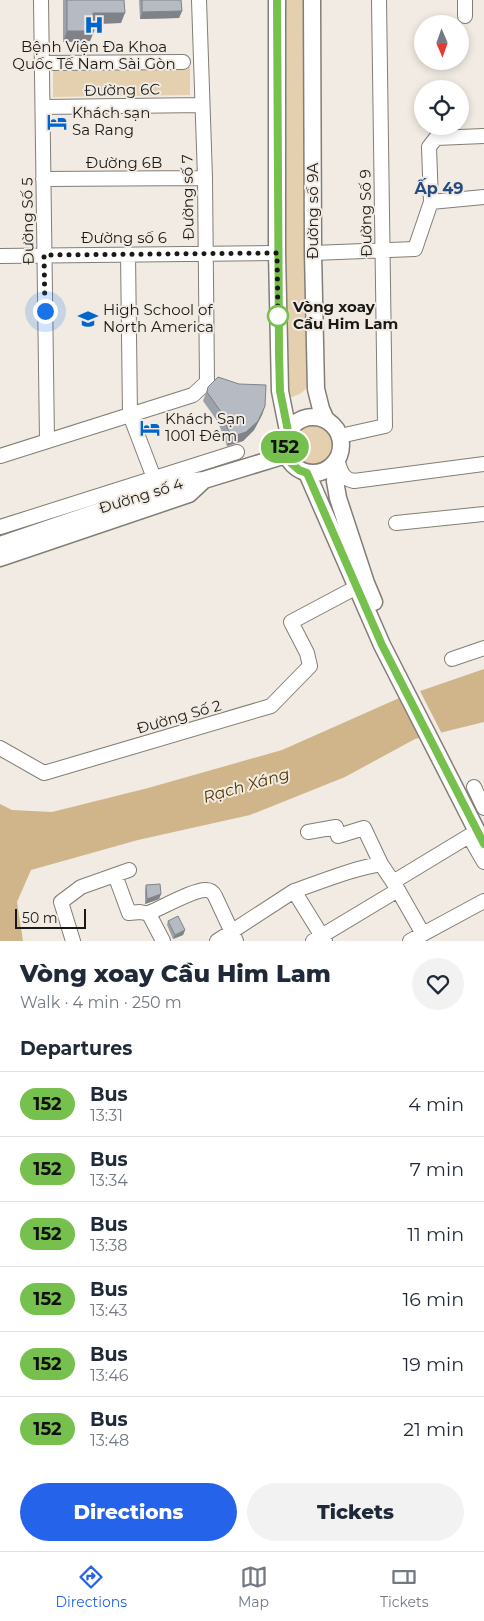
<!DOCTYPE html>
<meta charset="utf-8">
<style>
:root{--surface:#fff;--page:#f2f2f3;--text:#1f2937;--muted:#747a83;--line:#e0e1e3;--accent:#2563eb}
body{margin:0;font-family:Montserrat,sans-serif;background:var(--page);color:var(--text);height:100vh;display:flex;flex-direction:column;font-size:19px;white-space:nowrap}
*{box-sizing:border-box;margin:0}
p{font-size:16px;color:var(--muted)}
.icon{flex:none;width:28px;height:28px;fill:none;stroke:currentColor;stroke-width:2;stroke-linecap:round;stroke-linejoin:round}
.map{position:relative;height:941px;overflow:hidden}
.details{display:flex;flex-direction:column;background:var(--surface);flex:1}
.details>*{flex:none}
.badge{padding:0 10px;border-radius:16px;font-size:18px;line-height:32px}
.needle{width:32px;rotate:178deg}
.fabs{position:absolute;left:414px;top:15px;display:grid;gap:10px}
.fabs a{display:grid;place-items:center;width:55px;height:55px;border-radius:50%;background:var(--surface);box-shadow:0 2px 8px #0003;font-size:25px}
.scale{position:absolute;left:15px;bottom:12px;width:71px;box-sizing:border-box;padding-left:5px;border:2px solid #1b1916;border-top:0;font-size:14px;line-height:18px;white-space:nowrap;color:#1b1916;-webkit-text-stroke:4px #f1ebe3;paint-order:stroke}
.you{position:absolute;width:25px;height:25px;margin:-12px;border:4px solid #fff;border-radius:50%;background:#1a73e8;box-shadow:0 0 0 8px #1a73e833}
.map>.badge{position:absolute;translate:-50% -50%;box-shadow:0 0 0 2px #fff}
h2{padding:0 20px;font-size:19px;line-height:45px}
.round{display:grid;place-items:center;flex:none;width:52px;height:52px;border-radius:26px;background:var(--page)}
.summary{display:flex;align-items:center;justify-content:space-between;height:85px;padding:0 20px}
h1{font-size:24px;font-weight:800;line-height:38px}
.action{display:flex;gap:10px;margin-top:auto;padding:10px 20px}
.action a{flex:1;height:58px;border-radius:30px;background:var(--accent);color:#fff;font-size:20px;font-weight:800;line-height:58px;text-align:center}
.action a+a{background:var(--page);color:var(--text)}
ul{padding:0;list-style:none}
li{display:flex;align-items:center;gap:15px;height:65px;padding:0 20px;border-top:1px solid var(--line)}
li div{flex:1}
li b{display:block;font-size:19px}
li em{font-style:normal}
li .badge{min-width:55px;font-weight:700;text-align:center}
.dock{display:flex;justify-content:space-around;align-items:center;height:70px;border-top:1px solid var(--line);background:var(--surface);font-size:14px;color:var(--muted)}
.dock a{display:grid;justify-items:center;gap:2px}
.dock .current{color:var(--accent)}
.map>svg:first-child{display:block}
</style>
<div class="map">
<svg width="484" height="941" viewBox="0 0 484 941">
<rect width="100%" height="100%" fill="#f1ebe3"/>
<path fill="#e4cfaf" d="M282 0H306L309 382C306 391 301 394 292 397L287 394 285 389Z
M190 67V95L53 97V70Z
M292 446a21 21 0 1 1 42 0a21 21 0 1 1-42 0Z"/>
<path fill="#d0b58b" d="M484 669V722L415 739 345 777 250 815 138 840 31 870 17 902 23 941H0V804L12 810 52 812 148 788 282 750 397 699Z"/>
<path fill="#f1ebe3" d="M419 689 442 734 423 739 401 695Z"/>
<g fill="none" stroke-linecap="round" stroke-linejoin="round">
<defs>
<path id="minor" d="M41 0 47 441
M465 0V16
M42 63 183 62
M43 107 202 105
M43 179 205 178
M431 202 484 197
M313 253 415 249 431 202 429 147 436 138 484 136
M128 254 130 415 157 486
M0 256 277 253
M340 436 385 426 379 0
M0 456 193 395 207 382 205 178 199 0
M337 460C341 471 342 479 354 481L484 464
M396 523 484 514
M0 527 237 452
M452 659 484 648
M0 748 44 773 271 706 310 666 307 653 291 622 355 588
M474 787 484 808
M308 832 336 827 338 836 364 828 381 864 393 882
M115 875 129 913 140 912 150 914
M398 890 423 934
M294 891C323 881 351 869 381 864
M73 941 61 902 81 887 129 870
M163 941 150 916 151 912C163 907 195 889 206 890 210 890 213 892 215 896L236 941
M217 941 294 891 325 941
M313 941 398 890 393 882 469 836 484 862
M410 941 484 901"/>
<path id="major" d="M277 0V253L280 391 288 431
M312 0 313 253 316 389 321 409 326 420
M285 445a28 28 0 1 1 56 0a28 28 0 1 1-56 0Z
M337 460 335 481 338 498 366 583 374 602
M307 473 382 645 484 845
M0 545 185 482 204 480 286 455
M0 558 189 494 204 480"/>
</defs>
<use href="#minor" stroke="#827e76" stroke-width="16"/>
<use href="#major" stroke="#827e76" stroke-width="19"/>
<use href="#minor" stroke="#fff" stroke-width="14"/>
<use href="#major" stroke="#fff" stroke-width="16"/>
</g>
<path fill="#9da1a8" d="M63 0H124L121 23 94 24V31L90 41 63 42Z
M139 0H181L182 11 179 18 140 19Z
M208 387 265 406 262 415 254 430 243 441 227 446 218 422 203 401Z
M146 885 161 894 159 899 145 904V890Z
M168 921 185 930 183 935 173 939 167 925Z"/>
<path fill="#7f8388" d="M182 11 179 18 140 19 142 12Z
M93 13H125L121 23 90 24Z
M67 31H94L90 41 63 42Z
M265 406 262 415 254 430 243 441 227 446 231 437Z
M161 894 159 899 145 904 147 899Z
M185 930 183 935 173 939 175 935Z"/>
<path fill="#b6bbc3" stroke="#7f8388" d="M67 0H124L125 13H93L94 31H67Z
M142 0H181L182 11 142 12Z
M218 377 239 384 266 385 265 406 258 421 246 432 231 437 221 412 207 392 208 387Z
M160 884 161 894 147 899 146 885Z
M178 916 185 930 175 935 168 921Z"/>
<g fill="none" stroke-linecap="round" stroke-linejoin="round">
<defs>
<path id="line" d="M277 0 279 354 280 391 288 431 284 446 286 455 291 463 299 470 307 473 382 645 484 844"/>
</defs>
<use href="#line" stroke="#fff" stroke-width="11"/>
<use href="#line" stroke="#76c04d" stroke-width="8"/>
<path stroke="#1b1916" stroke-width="5" stroke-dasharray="0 9" d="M45 311 44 255 277 253 278 318V316"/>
</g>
<defs>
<symbol id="hospital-bare" viewBox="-9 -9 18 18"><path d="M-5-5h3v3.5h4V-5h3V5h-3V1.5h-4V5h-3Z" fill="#0065cd" stroke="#f1ebe3" stroke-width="2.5" paint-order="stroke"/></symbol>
<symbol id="hotel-bare" viewBox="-9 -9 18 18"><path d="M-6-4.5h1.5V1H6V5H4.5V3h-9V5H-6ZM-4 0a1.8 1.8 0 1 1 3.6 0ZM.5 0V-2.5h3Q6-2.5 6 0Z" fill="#0065cd" stroke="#f1ebe3" stroke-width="2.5" paint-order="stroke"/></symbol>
<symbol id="school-bare" viewBox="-9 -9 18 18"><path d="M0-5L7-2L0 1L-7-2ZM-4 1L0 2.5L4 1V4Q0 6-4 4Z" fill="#0065cd" stroke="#f1ebe3" stroke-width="2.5" paint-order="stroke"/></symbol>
</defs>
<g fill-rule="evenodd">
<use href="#hospital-bare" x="80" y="11" width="28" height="28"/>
<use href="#hotel-bare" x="43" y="108" width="28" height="28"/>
<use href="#school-bare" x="74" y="305" width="28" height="28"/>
<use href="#hotel-bare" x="136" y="414" width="28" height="28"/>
</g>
<circle fill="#fff" stroke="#76c04d" stroke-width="2.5" cx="278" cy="316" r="10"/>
<g text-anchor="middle" stroke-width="4" stroke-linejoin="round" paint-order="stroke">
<g font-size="15" fill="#1b1916" stroke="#f1ebe3" text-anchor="start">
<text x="94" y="52" text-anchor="middle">Bệnh Viện Đa Khoa<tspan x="94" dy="17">Quốc Tế Nam Sài Gòn</tspan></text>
<text x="72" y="118">Khách sạn<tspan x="72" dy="17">Sa Rang</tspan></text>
<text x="103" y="315">High School of<tspan x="103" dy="17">North America</tspan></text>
<text x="165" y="424">Khách Sạn<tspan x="165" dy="17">1001 Đêm</tspan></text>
</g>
<g font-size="15" fill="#1b1916" stroke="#f1ebe3">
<text transform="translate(122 90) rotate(-1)" y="5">Đường 6C</text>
<text x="124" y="168">Đường 6B</text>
<text transform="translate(188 197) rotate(-91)" y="5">Đường số 7</text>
<text transform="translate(313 211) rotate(-90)" y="5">Đường số 9A</text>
<text transform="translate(366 213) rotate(-91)" y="5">Đường Số 9</text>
<text transform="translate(28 221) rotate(-91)" y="5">Đường Số 5</text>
<text x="124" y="243">Đường số 6</text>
<text transform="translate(141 496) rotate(-17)" y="5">Đường số 4</text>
<text transform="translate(179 717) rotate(-16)" y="5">Đường Số 2</text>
</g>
<g font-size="15" font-weight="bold" fill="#1b1916" stroke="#f1ebe3" text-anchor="start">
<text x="293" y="312">Vòng xoay<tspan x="293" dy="17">Cầu Him Lam</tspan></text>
</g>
<g font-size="16" font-weight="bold" fill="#254d82" stroke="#f1ebe3">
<text x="439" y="194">Ấp 49</text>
</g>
<g font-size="16" font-style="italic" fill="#523700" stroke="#f1ebe3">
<text transform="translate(246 785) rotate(-16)" y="6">Rạch Xáng</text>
</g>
</g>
</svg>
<div class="fabs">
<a><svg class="needle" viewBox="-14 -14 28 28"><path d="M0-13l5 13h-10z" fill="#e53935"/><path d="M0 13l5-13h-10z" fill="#747a83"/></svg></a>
<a><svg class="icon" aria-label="locate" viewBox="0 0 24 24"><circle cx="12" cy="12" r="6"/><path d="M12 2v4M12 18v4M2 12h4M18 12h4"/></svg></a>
</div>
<div class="scale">50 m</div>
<div class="you" style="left:45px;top:311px"></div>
<b class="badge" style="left:285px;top:447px;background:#76c04d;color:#111">152</b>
</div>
<section class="details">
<div class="summary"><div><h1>Vòng xoay Cầu Him Lam</h1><p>Walk · 4 min · 250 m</p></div><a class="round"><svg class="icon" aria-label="heart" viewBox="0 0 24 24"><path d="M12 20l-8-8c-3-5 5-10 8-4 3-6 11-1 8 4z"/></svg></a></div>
<h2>Departures</h2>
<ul>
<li><span class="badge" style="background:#76c04d;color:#111">152</span><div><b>Bus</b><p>13:31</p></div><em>4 min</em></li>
<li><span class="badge" style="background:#76c04d;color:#111">152</span><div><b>Bus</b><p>13:34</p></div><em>7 min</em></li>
<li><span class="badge" style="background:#76c04d;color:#111">152</span><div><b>Bus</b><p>13:38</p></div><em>11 min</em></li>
<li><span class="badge" style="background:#76c04d;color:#111">152</span><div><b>Bus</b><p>13:43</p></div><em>16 min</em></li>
<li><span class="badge" style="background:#76c04d;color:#111">152</span><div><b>Bus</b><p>13:46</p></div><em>19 min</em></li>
<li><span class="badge" style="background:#76c04d;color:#111">152</span><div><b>Bus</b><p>13:48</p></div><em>21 min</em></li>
</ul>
<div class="action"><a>Directions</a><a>Tickets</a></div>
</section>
<nav class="dock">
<a class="current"><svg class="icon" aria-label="directions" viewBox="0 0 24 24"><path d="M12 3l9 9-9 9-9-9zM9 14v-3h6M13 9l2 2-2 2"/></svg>Directions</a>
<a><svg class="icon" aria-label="map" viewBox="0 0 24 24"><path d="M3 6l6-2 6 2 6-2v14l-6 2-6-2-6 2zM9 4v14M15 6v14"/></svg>Map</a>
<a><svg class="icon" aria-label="tickets" viewBox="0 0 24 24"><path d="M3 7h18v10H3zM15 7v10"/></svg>Tickets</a>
</nav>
